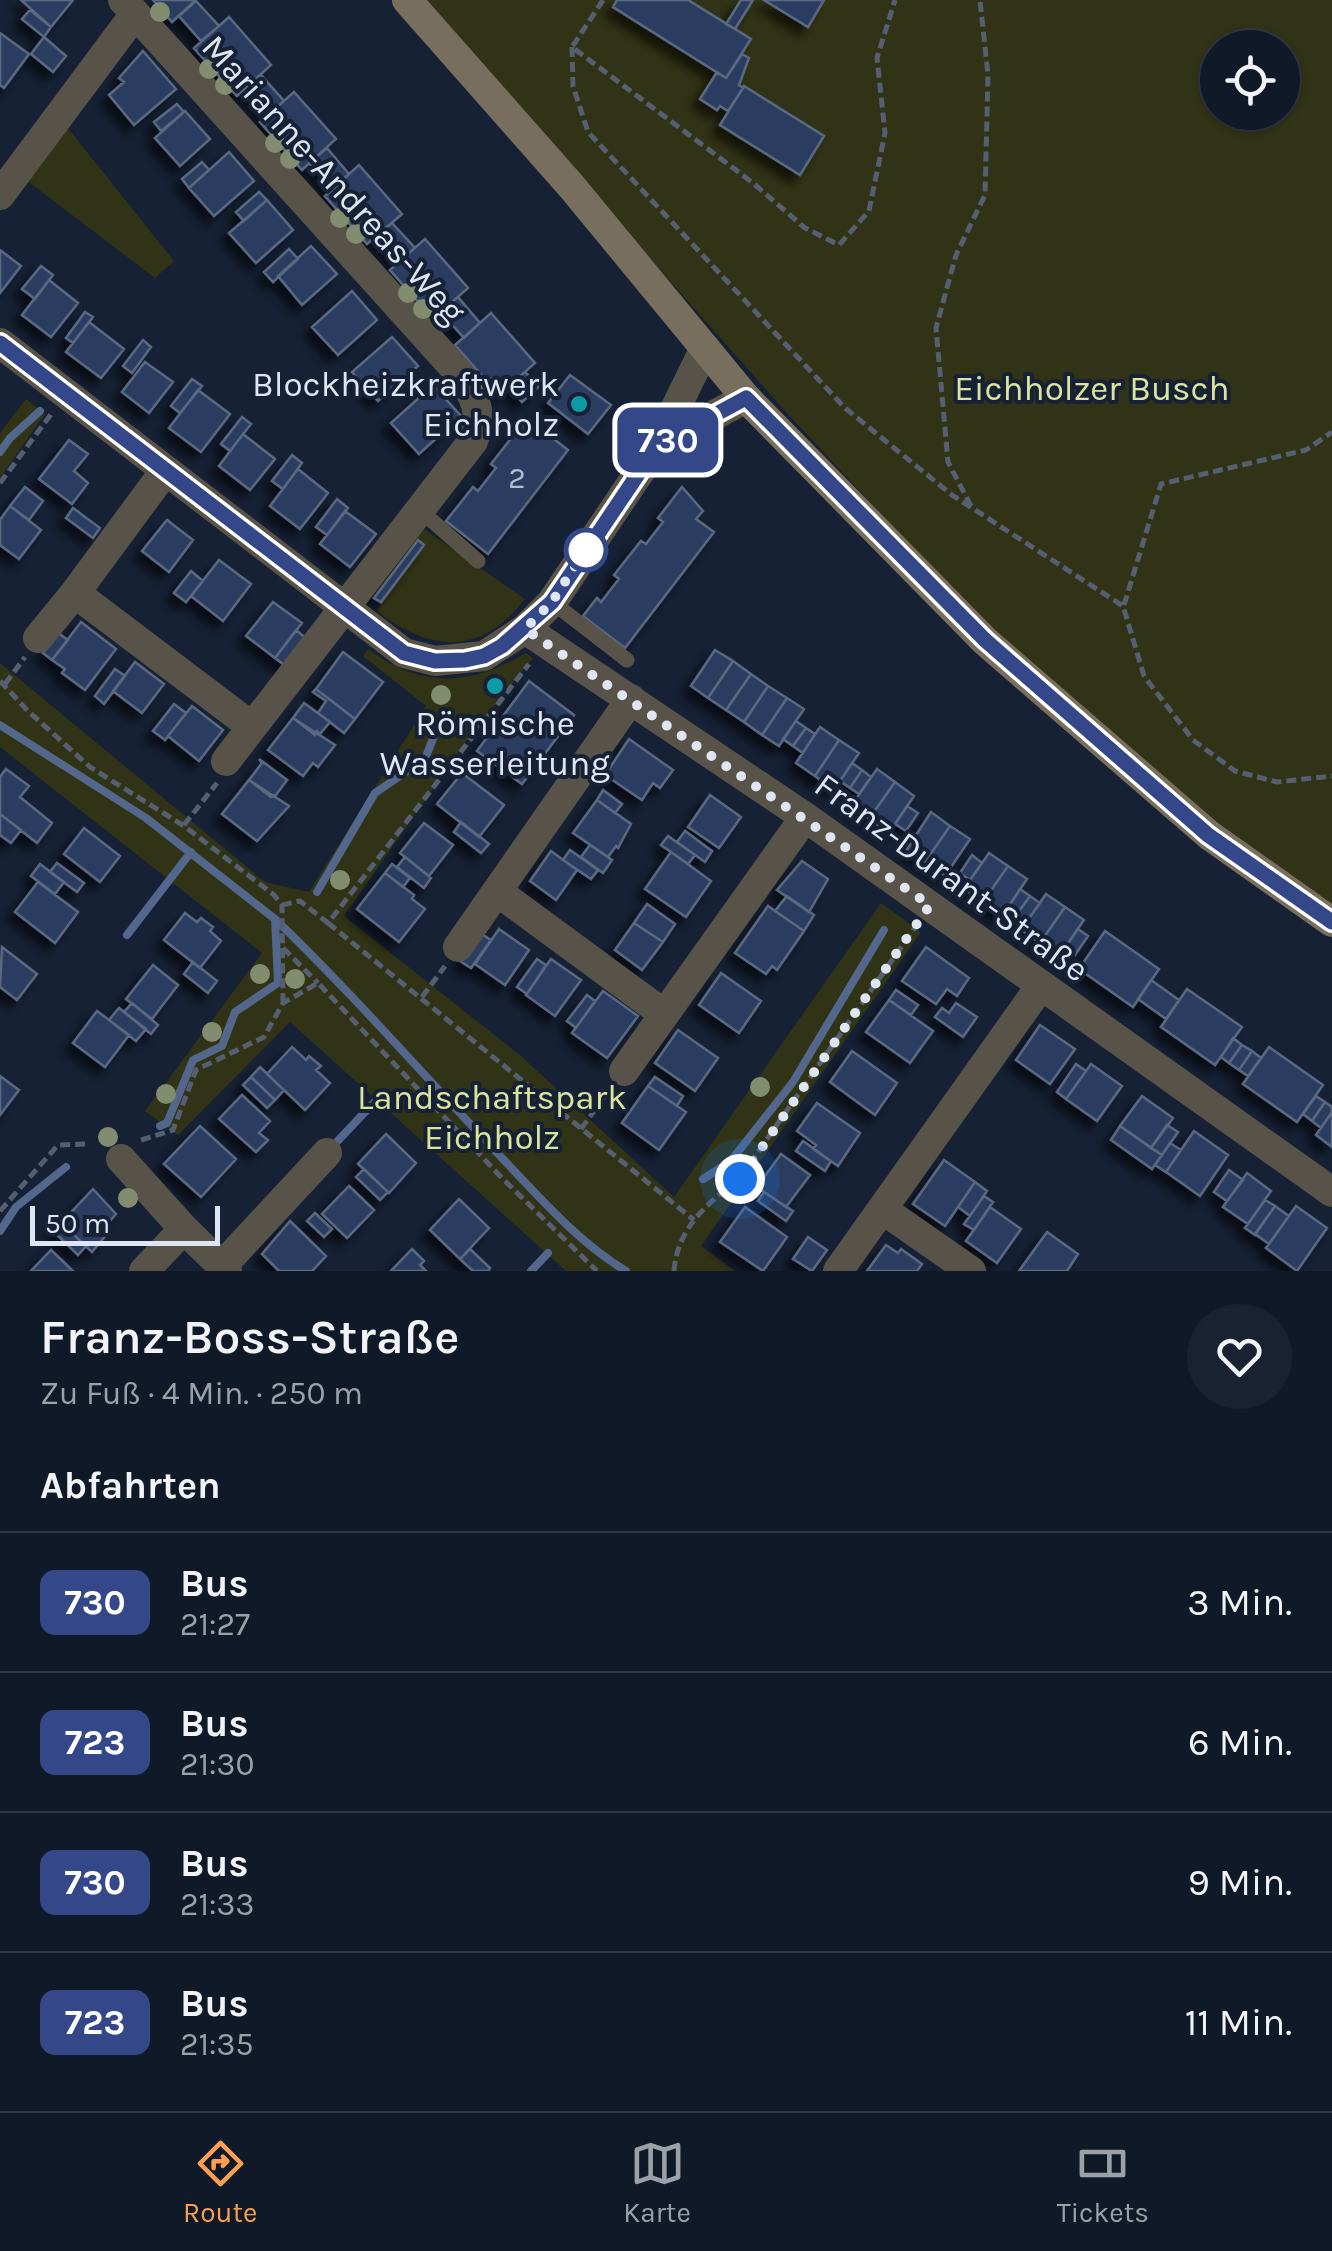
<!DOCTYPE html>
<html lang="de">
<meta charset="utf-8">
<style>
:root{--surface:#101928;--page:#192230;--text:#f1f3f6;--muted:#9ca0a8;--line:#303845;--accent:#fa9f4f}
body{margin:0;font-family:Karla,sans-serif;background:var(--page);color:var(--text);height:100vh;display:flex;flex-direction:column;font-size:38px;white-space:nowrap}
*{box-sizing:border-box;margin:0}
p{font-size:32px;color:var(--muted)}
.icon{flex:none;width:55px;height:55px;fill:none;stroke:currentColor;stroke-width:2;stroke-linecap:round;stroke-linejoin:round}
.map{position:relative;height:1271px;overflow:hidden}
.side{display:flex;flex-direction:column;background:var(--surface);flex:1}
.side>*{flex:none}
.badge{padding:0 20px;border-radius:15px;font-size:35px;line-height:65px}
.fabs{position:absolute;left:1200px;top:30px;display:grid;gap:20px}
.fabs a{display:grid;place-items:center;width:100px;height:100px;border-radius:50%;background:var(--surface);box-shadow:0 2px 8px #0004,0 0 0 2px var(--line);font-size:50px}
.scale{position:absolute;left:30px;bottom:25px;width:190px;box-sizing:border-box;padding-left:10px;border:5px solid #dee6f4;border-top:0;font-size:28px;line-height:35px;white-space:nowrap;color:#dee6f4;-webkit-text-stroke:8px #162135;paint-order:stroke}
.you{position:absolute;width:50px;height:50px;margin:-25px;border:8px solid #fff;border-radius:50%;background:#1a73e8;box-shadow:0 0 0 15px #1a73e833}
.map>.badge{position:absolute;translate:-50% -50%;box-shadow:0 0 0 5px #fff}
h2{padding:0 40px;font-size:38px;line-height:90px}
.round{display:grid;place-items:center;flex:none;width:105px;height:105px;border-radius:52px;background:var(--page)}
.overview{display:flex;align-items:center;justify-content:space-between;height:170px;padding:0 40px}
h1{font-size:48px;font-weight:600;line-height:75px}
ul{padding:0;list-style:none}
li{display:flex;align-items:center;gap:30px;height:140px;padding:0 40px;border-top:2px solid var(--line)}
li div{flex:1}
li b{display:block;font-size:38px}
li em{font-style:normal}
li .badge{min-width:110px;font-weight:700;text-align:center}
.menu{display:flex;justify-content:space-around;align-items:center;height:140px;border-top:2px solid var(--line);background:var(--surface);font-size:28px;color:var(--muted)}
.menu a{display:grid;justify-items:center;gap:5px}
.menu .current{color:var(--accent)}
.map>svg:first-child{display:block}
</style>
<div class="map">
<svg width="1332" height="1271" viewBox="0 0 1332 1271">
<defs>
<filter id="shadow"><feDropShadow dx="-8" dy="8" stdDeviation="5" flood-color="#0009"/></filter>
</defs>
<rect width="100%" height="100%" fill="#162135"/>
<path fill="#303315" fill-rule="evenodd" d="M421 0H1332V906L1218 827 995 636 786 412ZM1218 48H1282V112H1218Z
M67 127 174 261 155 278 26 180Z
M26 399 45 414 0 478V433Z
M421 527 525 599C481 657 429 652 377 611L381 605 369 596Z
M368 649C422 689 470 686 526 653L533 658 467 740 344 916 521 1056 674 1197 881 903 921 932 701 1246 735 1271H566L290 1022 178 1135 145 1111 262 953 0 747V663L265 882 309 892 426 706 363 656Z"/>
<g fill="none" stroke-linecap="round" stroke-linejoin="round">
<path stroke="#53668b" stroke-width="8" d="M0 452 10 438 40 411
M0 725 146 818 275 919
M317 892 375 793 425 759 440 721
M127 935 191 852
M160 1126 167 1123 193 1060 222 1046 235 1012 278 983 275 919C354 995 426 1078 502 1158 540 1198 578 1242 626 1271
M333 1146 381 1095
M703 1179 730 1162 793 1082 884 930
M0 1231 16 1207 66 1167
M531 1271 548 1253"/>
</g>
<path fill="#2a3e60" stroke="#5a6880" stroke-width="2.5" filter="url(#shadow)" d="M21 0H73L51 27Z
M153 0H196L172 22Z
M617 0H688L751 39 726 78 613 7Z
M741 0H753L735 29 726 24Z
M764 0H824L808 27Z
M196 1 219 26 201 41 179 16Z
M30 10 51 27 44 37 22 19Z
M229 17 271 65 237 96 194 48Z
M0 33 29 54 4 88 0 85Z
M44 37 66 56 53 72 31 54Z
M143 51 176 89 134 125 109 95 124 82 119 78Z
M742 54 749 58 739 85 743 88 728 111 720 106 717 110 700 99 717 72 726 78Z
M261 75 284 101 267 116 244 89Z
M744 86 824 136 800 175 720 125Z
M294 92 336 139 302 170 260 122Z
M177 104 184 112 161 131 154 122Z
M185 111 210 139 180 166 155 138Z
M327 148 349 174 332 189 309 163Z
M229 152 254 181 214 216 189 188Z
M202 162 209 170 189 188 182 179Z
M359 165 402 214 367 244 325 196Z
M259 192 267 200 244 221 236 212Z
M267 200 293 230 256 263 229 233Z
M392 223 415 248 398 263 375 237Z
M425 239 468 288 433 319 390 270Z
M311 246 337 274 302 305 278 276Z
M289 249 298 259 273 282 264 272Z
M0 250 21 266 0 293Z
M41 266 53 275 35 299 22 289Z
M49 280 78 303 51 337 22 315Z
M352 291 377 320 338 355 312 327Z
M458 297 480 323 464 338 441 312Z
M85 312 93 317 73 343 66 338Z
M491 313 535 363 499 395 455 345Z
M89 322 124 349 101 378 66 352Z
M392 337 418 366 378 401 352 372Z
M143 340 151 347 132 373 123 366Z
M145 362 173 382 149 413 122 392Z
M525 372 539 387 522 402 508 386Z
M570 375 611 405 588 434 548 403Z
M192 379 202 386 180 413 171 406Z
M433 385 461 416 419 454 391 423Z
M198 390 230 414 201 452 169 428Z
M242 417 251 424 230 451 221 444Z
M527 418 568 450 488 554 446 521 473 487 478 491 496 468 491 464Z
M243 434 275 459 250 490 219 466Z
M69 440 88 454 74 471 88 483 72 504 39 479Z
M292 455 302 463 283 489 272 481Z
M298 469 328 493 300 529 270 506Z
M25 487 43 501 29 520 10 506Z
M682 487 703 511 696 519 714 532 625 648 583 616 597 598 601 602 619 579 614 575 641 541 646 544 663 522 658 518Z
M337 499 348 508 327 535 316 527Z
M10 506 41 530 19 559 0 545V520Z
M73 508 100 528 93 538 66 518Z
M345 511 376 534 350 567 320 544Z
M167 520 193 540 169 572 142 551Z
M418 540 424 545 381 602 374 598Z
M219 560 251 584 223 621 191 596Z
M191 571 203 581 186 602 174 593Z
M273 602 302 623 275 658 246 636Z
M81 622 116 649 85 690 62 673 65 669 52 660Z
M296 630 308 640 287 667 275 658Z
M58 633 68 640 52 660 43 653Z
M715 650 733 661 708 698 691 686Z
M343 652 383 682 355 719 316 689Z
M733 661 751 674 726 710 708 698Z
M135 662 164 684 142 713 113 691Z
M115 669 125 676 104 704 95 696Z
M751 674 768 686 744 722 726 710Z
M529 681 574 715 522 784 477 751Z
M768 686 787 698 762 735 744 722Z
M316 689 355 719 344 733 318 713 326 701 313 692Z
M787 698 804 709 779 746 762 735Z
M304 703 330 722 320 734 317 731 315 735 293 718Z
M174 704 186 713 165 740 153 731Z
M192 706 223 730 199 761 168 736Z
M293 718 335 745 318 767 313 763 303 776 268 750Z
M796 721 806 728 793 746 783 739Z
M820 727 839 740 815 776 796 763Z
M806 728 815 734 803 753 793 746Z
M629 739 673 770 660 788 653 783 642 800 605 775Z
M839 740 859 753 834 790 815 776Z
M259 759 287 780 276 795 271 797 249 780 262 763Z
M852 763 862 770 850 788 840 781Z
M6 769 29 786 20 797 52 823 37 843 0 814V777Z
M877 769 895 782 869 819 851 806Z
M862 770 871 777 859 794 850 788Z
M462 773 504 805 479 837 437 804Z
M249 780 289 806 257 841 222 814Z
M895 782 914 796 889 833 869 819Z
M603 790 622 804 615 813 597 800Z
M710 795 741 817 719 848 688 827Z
M597 800 631 824 618 848 616 846 608 857 573 833Z
M907 806 918 813 906 831 895 824Z
M931 812 950 826 925 862 907 849Z
M0 814 21 830 11 843 0 835Z
M461 822 489 844 481 853 454 832Z
M424 823 453 845 429 876 400 853Z
M950 826 970 839 945 876 925 862Z
M84 828 120 856 100 882 64 854Z
M685 831 712 851 705 862 677 842Z
M668 836 695 855 688 864 661 845Z
M590 845 612 860 603 873 581 857Z
M570 850 598 870 591 879 563 860Z
M551 851 577 870 556 900 530 881Z
M671 852 711 881 686 917 645 889Z
M989 853 1008 866 983 902 964 889Z
M972 855 982 863 970 880 960 873Z
M405 857 431 878 424 888 397 867Z
M802 861 828 879 809 912 777 890Z
M57 863 84 883 77 892 50 872Z
M40 864 64 882 55 894 31 876Z
M392 864 410 878 403 887 385 873Z
M1008 866 1027 879 1002 916 983 902Z
M385 873 414 895 412 899 425 909 399 942 357 909Z
M38 882 78 912 55 943 15 912Z
M1020 889 1030 896 1017 914 1008 908Z
M1046 894 1065 907 1040 943 1021 930Z
M787 896 814 915 804 931 775 911Z
M1030 896 1040 903 1027 921 1017 914Z
M647 904 675 924 663 942 634 923Z
M768 906 804 931 777 970 772 966 766 974 735 953Z
M1065 907 1084 920 1059 956 1040 943Z
M185 913 197 922 201 918 213 927 210 931 221 941 200 968 164 940Z
M634 923 663 942 642 970 615 950Z
M499 929 529 950 505 985 475 964Z
M1078 929 1088 936 1075 955 1065 948Z
M1105 931 1159 969 1133 1007 1079 969Z
M480 933 491 940 471 968 460 961Z
M2 947 37 974 17 1000 0 987Z
M926 947 969 978 957 996 947 989 936 1004 902 981Z
M537 959 546 965 527 994 517 987Z
M551 959 581 980 555 1016 526 995Z
M193 962 217 981 208 993 184 974Z
M153 965 178 985 152 1019 126 999Z
M721 973 761 1001 739 1033 699 1005Z
M1151 980 1179 1000 1166 1019 1138 999Z
M1187 989 1242 1027 1215 1065 1161 1027Z
M896 990 918 1005 911 1015 889 1000Z
M603 991 638 1016 607 1058 572 1033Z
M587 995 595 1001 576 1028 567 1021Z
M889 1000 933 1031 910 1063 866 1032Z
M132 1003 158 1025 151 1034 124 1012Z
M956 1003 977 1017 963 1037 935 1017 942 1008 949 1013Z
M119 1008 146 1029 136 1041 109 1020Z
M97 1011 129 1035 105 1067 73 1043Z
M1040 1025 1075 1049 1050 1084 1016 1060Z
M678 1030 718 1058 695 1091 655 1063Z
M1233 1038 1242 1045 1229 1063 1221 1057Z
M1242 1045 1252 1051 1239 1070 1229 1063Z
M292 1047 306 1060 309 1056 321 1066 316 1070 330 1083 305 1110 267 1074Z
M1269 1047 1323 1085 1297 1122 1243 1084Z
M852 1051 897 1083 875 1115 830 1082Z
M1252 1051 1261 1058 1248 1076 1239 1070Z
M1076 1064 1086 1071 1066 1099 1057 1092Z
M1091 1064 1122 1086 1097 1121 1066 1099Z
M260 1067 284 1090 275 1100 251 1077Z
M0 1076 19 1090 0 1115Z
M251 1077 275 1100 267 1108 243 1085Z
M655 1077 683 1096 677 1106 648 1086Z
M648 1086 686 1112 659 1150 622 1123Z
M242 1095 270 1121 259 1133 268 1140 256 1152 219 1119Z
M1142 1096 1173 1118 1151 1148 1120 1126Z
M1316 1096 1325 1102 1312 1121 1303 1114Z
M1325 1102 1332 1107V1112L1321 1128 1312 1121Z
M817 1103 860 1133 838 1166 813 1149 816 1145 797 1131Z
M1332 1112V1147L1316 1135Z
M1167 1125 1178 1132 1162 1155 1151 1148Z
M200 1126 236 1159 201 1197 164 1164Z
M1120 1126 1162 1155 1152 1169 1111 1140Z
M1194 1131 1228 1155 1200 1196 1166 1172Z
M386 1134 416 1163 389 1193 358 1164Z
M803 1141 831 1161 825 1171 796 1151Z
M1170 1143 1181 1150 1166 1172 1155 1165Z
M781 1154 810 1175 786 1207 757 1187Z
M944 1160 975 1182 945 1226 913 1204Z
M364 1169 388 1192 380 1200 356 1177Z
M1229 1170 1243 1180 1227 1201 1214 1192Z
M1247 1173 1271 1191 1248 1224 1223 1207Z
M975 1182 987 1191 970 1216 958 1207Z
M349 1186 374 1210 347 1238 322 1214Z
M93 1189 116 1214 102 1230 107 1234 92 1252 61 1223Z
M764 1192 793 1211 786 1221 758 1201Z
M984 1196 993 1202 974 1230 964 1224Z
M459 1199 489 1228 460 1259 430 1230Z
M1265 1200 1275 1206 1255 1235 1245 1228Z
M1275 1206 1289 1216 1269 1244 1255 1234Z
M1296 1206 1327 1228 1297 1271 1266 1248Z
M745 1207 787 1237 763 1271 720 1242Z
M990 1207 1021 1229 997 1263 966 1241Z
M315 1213 332 1229 324 1237 307 1221Z
M290 1221 326 1256 312 1271H279L262 1254Z
M61 1223 86 1246 78 1255 53 1231Z
M1047 1232 1078 1254 1067 1271H1019Z
M808 1237 827 1250 812 1271 793 1259Z
M886 1245 898 1253 901 1249 922 1264 917 1271H867Z
M412 1249 424 1261 420 1265 426 1271H391Z
M470 1249 490 1268 488 1271H473L460 1259Z
M51 1250 73 1271H31Z"/>
<g fill="none" stroke-linecap="round" stroke-linejoin="round">
<path stroke="#555f71" stroke-width="5" stroke-dasharray="10 5" stroke-linecap="butt" d="M603 0 572 47 753 183 805 228 839 245 869 211 885 133 877 58 895 0
M572 47 573 86 588 132 845 408 952 495 1123 606 1144 676 1193 740 1235 771 1277 782 1332 776
M0 483 52 413
M971 506 948 462 936 328 956 255 985 195 988 75 980 0
M1124 605 1161 484 1306 450 1332 432
M0 681 28 711 90 767 184 826 274 895 282 905 283 1003
M5 684 25 657
M184 825 217 783
M282 905 300 901 328 923 529 664
M328 923 694 1220
M283 948 318 983
M422 997 445 966
M581 1129 610 1089
M141 1140 173 1130 196 1070 264 1037 283 1003 318 983 502 1178 597 1271
M0 1211 58 1145 86 1144
M674 1271C677 1229 707 1203 739 1179L916 926"/>
<path stroke="#585348" stroke-width="15" d="M421 511 478 561
M552 602 627 660"/>
<path stroke="#585348" stroke-width="30" d="M123 0 458 372C475 396 484 413 473 441L226 761
M0 195 135 14
M0 343 404 653 435 661 484 656 525 629 552 602 657 446 705 348
M657 446 746 398
M75 593 251 726
M525 629 805 817 1332 1192
M38 638 75 593 165 471
M498 892 664 1014
M458 947 631 699
M624 1071 805 817
M121 1159 184 1229 227 1271
M882 1209 971 1271
M222 1266 327 1153
M144 1271 184 1229
M838 1271 1040 987"/>
<path stroke="#776e5d" stroke-width="30" d="M407 0 572 187 746 398 985 641 1209 835 1332 922"/>
</g>
<g fill="#828c6e">
<circle cx="160" cy="12" r="10"/>
<circle cx="209" cy="69" r="10"/>
<circle cx="225" cy="85" r="10"/>
<circle cx="275" cy="143" r="10"/>
<circle cx="290" cy="159" r="10"/>
<circle cx="340" cy="218" r="10"/>
<circle cx="356" cy="234" r="10"/>
<circle cx="408" cy="293" r="10"/>
<circle cx="423" cy="309" r="10"/>
<circle cx="491" cy="387" r="10"/>
<circle cx="441" cy="695" r="10"/>
<circle cx="340" cy="880" r="10"/>
<circle cx="260" cy="974" r="10"/>
<circle cx="295" cy="979" r="10"/>
<circle cx="212" cy="1032" r="10"/>
<circle cx="760" cy="1087" r="10"/>
<circle cx="166" cy="1094" r="10"/>
<circle cx="108" cy="1137" r="10"/>
<circle cx="128" cy="1198" r="10"/>
</g>
<g fill="none" stroke-linecap="round" stroke-linejoin="round">
<defs>
<path id="line" d="M0 343 404 653 435 661 465 660 484 656 502 646 552 602 657 446 746 398 985 640 1208 835 1332 922"/>
</defs>
<use href="#line" stroke="#fff" stroke-width="22"/>
<use href="#line" stroke="#344889" stroke-width="15"/>
<path stroke="#dee6f4" stroke-width="10" stroke-dasharray="0 18" d="M586 550 590 543 552 602 525 629 930 905 740 1179"/>
</g>
<g fill="#0f9aa8" stroke="#162135" stroke-width="4">
<circle cx="579" cy="404" r="10"/>
<circle cx="495" cy="686" r="10"/>
</g>
<circle fill="#fff" stroke="#344889" stroke-width="5" cx="586" cy="550" r="20"/>
<g text-anchor="middle" stroke-width="8" stroke-linejoin="round" paint-order="stroke">
<g font-size="30" fill="#b1bccf">
<text x="517" y="488">2</text>
</g>
<g font-size="35" fill="#dee6f4" stroke="#162135">
<text transform="translate(334 179) rotate(48)" y="12">Marianne-Andreas-Weg</text>
<text transform="translate(952 877) rotate(36)" y="12">Franz-Durant-Straße</text>
</g>
<g font-size="35" fill="#dee6f4" stroke="#162135" text-anchor="end">
<text x="559" y="396">Blockheizkraftwerk<tspan x="559" dy="40">Eichholz</tspan></text>
<text x="495" y="735" text-anchor="middle">Römische<tspan x="495" dy="40">Wasserleitung</tspan></text>
</g>
<g font-size="35" fill="#dae49c" stroke="#162135">
<text x="1092" y="400">Eichholzer Busch</text>
<text x="492" y="1109">Landschaftspark<tspan x="492" dy="40">Eichholz</tspan></text>
</g>
</g>
</svg>
<div class="fabs">
<a><svg class="icon" aria-label="locate" viewBox="0 0 24 24"><circle cx="12" cy="12" r="6"/><path d="M12 2v4M12 18v4M2 12h4M18 12h4"/></svg></a>
</div>
<div class="scale">50 m</div>
<div class="you" style="left:740px;top:1179px"></div>
<b class="badge" style="left:668px;top:440px;background:#344889;color:#fff">730</b>
</div>
<section class="side">
<div class="overview"><div><h1>Franz-Boss-Straße</h1><p>Zu Fuß · 4 Min. · 250 m</p></div><a class="round"><svg class="icon" aria-label="heart" viewBox="0 0 24 24"><path d="M12 20l-8-8c-3-5 5-10 8-4 3-6 11-1 8 4z"/></svg></a></div>
<h2>Abfahrten</h2>
<ul>
<li><span class="badge" style="background:#344889;color:#fff">730</span><div><b>Bus</b><p>21:27</p></div><em>3 Min.</em></li>
<li><span class="badge" style="background:#344889;color:#fff">723</span><div><b>Bus</b><p>21:30</p></div><em>6 Min.</em></li>
<li><span class="badge" style="background:#344889;color:#fff">730</span><div><b>Bus</b><p>21:33</p></div><em>9 Min.</em></li>
<li><span class="badge" style="background:#344889;color:#fff">723</span><div><b>Bus</b><p>21:35</p></div><em>11 Min.</em></li>
</ul>
</section>
<nav class="menu">
<a class="current"><svg class="icon" aria-label="directions" viewBox="0 0 24 24"><path d="M12 3l9 9-9 9-9-9zM9 14v-3h6M13 9l2 2-2 2"/></svg>Route</a>
<a><svg class="icon" aria-label="map" viewBox="0 0 24 24"><path d="M3 6l6-2 6 2 6-2v14l-6 2-6-2-6 2zM9 4v14M15 6v14"/></svg>Karte</a>
<a><svg class="icon" aria-label="tickets" viewBox="0 0 24 24"><path d="M3 7h18v10H3zM15 7v10"/></svg>Tickets</a>
</nav>
